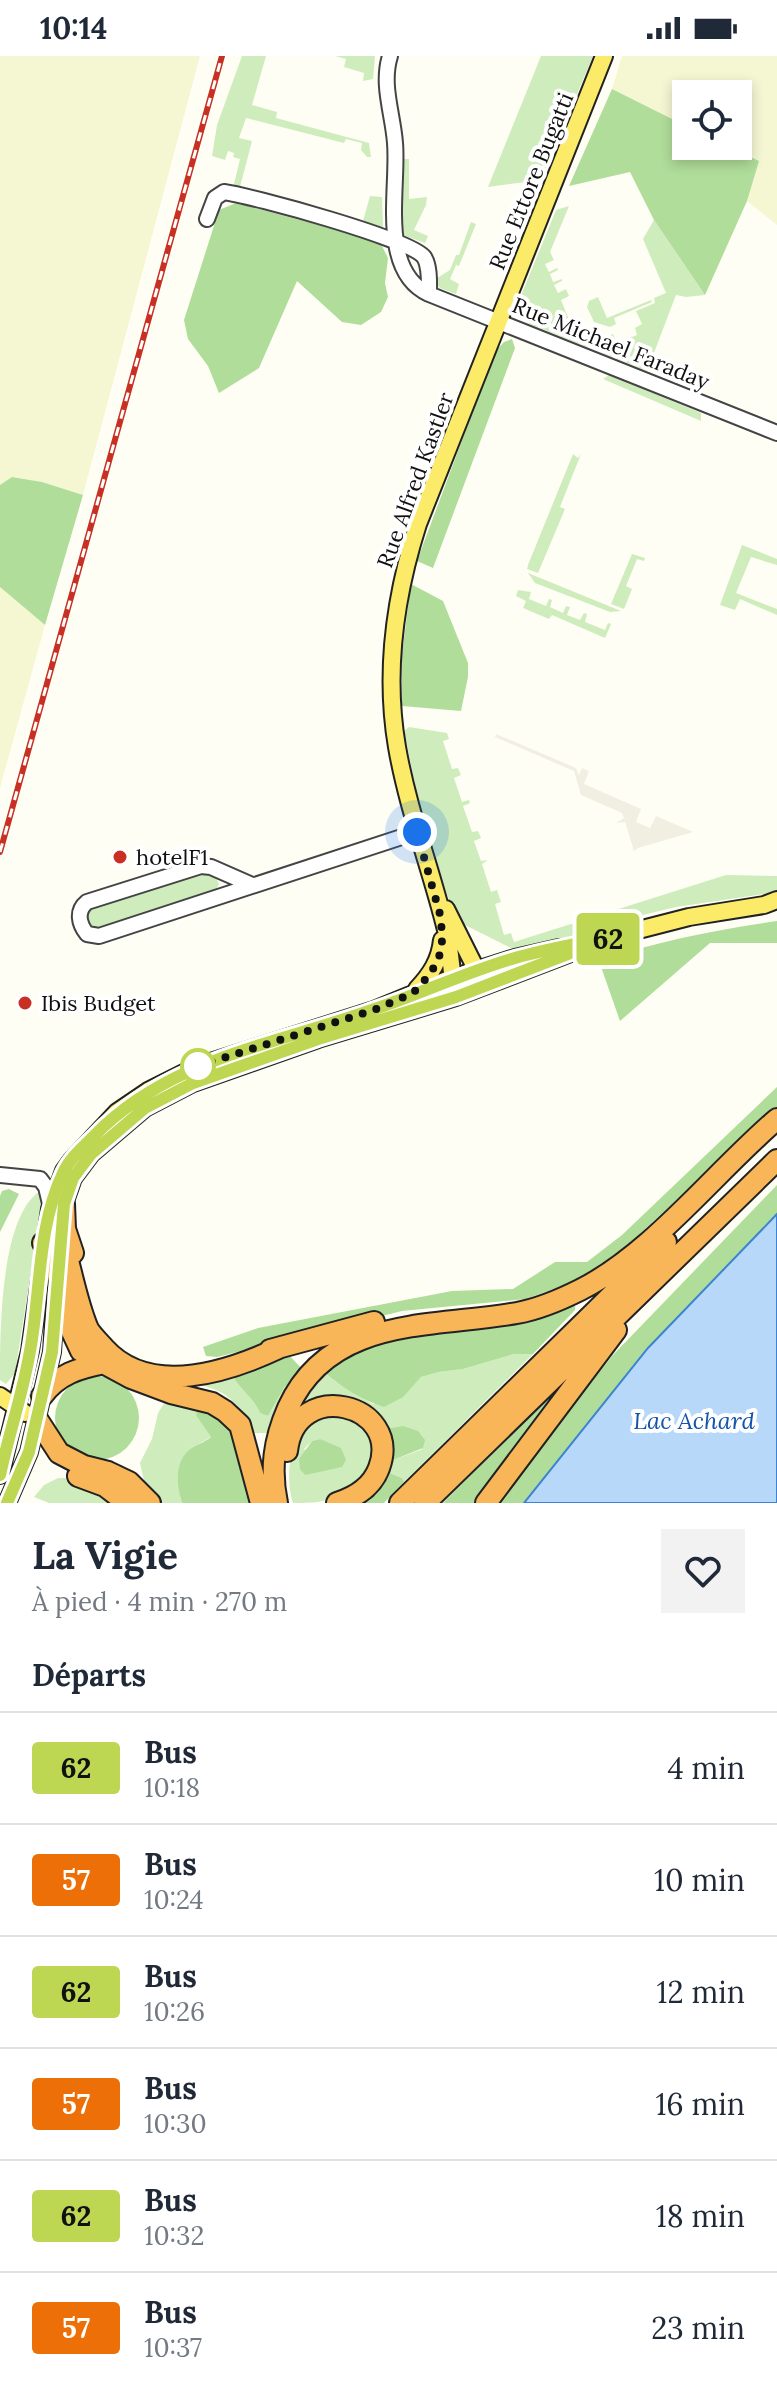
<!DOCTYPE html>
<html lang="fr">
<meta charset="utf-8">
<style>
:root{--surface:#fff;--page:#f2f2f3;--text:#1f2937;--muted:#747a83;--line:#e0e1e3}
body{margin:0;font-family:Lora,serif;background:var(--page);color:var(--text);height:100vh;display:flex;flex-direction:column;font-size:30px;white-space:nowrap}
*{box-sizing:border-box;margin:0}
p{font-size:26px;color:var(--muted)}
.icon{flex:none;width:44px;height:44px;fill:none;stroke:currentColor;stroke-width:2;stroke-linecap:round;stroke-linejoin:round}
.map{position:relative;height:1447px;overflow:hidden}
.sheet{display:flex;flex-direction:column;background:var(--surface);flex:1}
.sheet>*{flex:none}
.badge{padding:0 16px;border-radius:6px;font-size:28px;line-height:52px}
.buttons{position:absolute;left:672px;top:24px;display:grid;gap:16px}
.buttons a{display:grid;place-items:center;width:80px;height:80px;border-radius:0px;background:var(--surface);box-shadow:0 4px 12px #0003;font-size:40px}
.you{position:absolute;width:40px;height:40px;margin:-20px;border:6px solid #fff;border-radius:50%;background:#1a73e8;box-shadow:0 0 0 12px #1a73e833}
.map>.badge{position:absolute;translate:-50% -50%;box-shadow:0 0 0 4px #fff}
h2{padding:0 32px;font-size:30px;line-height:72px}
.round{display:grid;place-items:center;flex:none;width:84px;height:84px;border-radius:0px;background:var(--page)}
.head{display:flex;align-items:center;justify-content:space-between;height:136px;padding:0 32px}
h1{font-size:38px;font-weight:700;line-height:60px}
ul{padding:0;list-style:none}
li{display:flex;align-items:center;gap:24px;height:112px;padding:0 32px;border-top:2px solid var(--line)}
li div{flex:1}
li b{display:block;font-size:30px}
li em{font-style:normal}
li .badge{min-width:88px;font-weight:700;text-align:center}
.status{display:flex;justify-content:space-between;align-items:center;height:56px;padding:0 40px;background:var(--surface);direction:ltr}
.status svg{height:22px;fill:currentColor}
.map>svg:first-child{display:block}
</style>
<div class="status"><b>10:14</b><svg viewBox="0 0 49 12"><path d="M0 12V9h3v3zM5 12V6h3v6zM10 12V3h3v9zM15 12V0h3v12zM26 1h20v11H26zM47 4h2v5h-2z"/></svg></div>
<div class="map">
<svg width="777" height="1447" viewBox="0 0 777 1447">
<rect width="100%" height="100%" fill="#fffef5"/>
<path fill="#f5f7d3" d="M0 0H200L83 439 42 426 13 421 0 429Z
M622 0H777V169L747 145 758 105 728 90H738V38H686V70L612 33Z
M0 531 45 569 0 732Z"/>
<path fill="#cfecbc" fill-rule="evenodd" d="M242 0H266L252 49 277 56 276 62 369 87 371 101H367L361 94 362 87 346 83 344 87 246 62 239 82 252 85 240 131 363 165 370 140 382 141 383 173 233 132 240 103 233 101 234 97 228 95 225 104 212 100 217 69Z
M335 0H375L373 23 363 25 364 17 344 11 346 3Z
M541 0H593L541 124 488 131Z
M403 103H409V143L427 141 426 149 414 174 428 180 425 187 403 179Z
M569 150 550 196 554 204 545 208 549 216 557 212 558 214 550 218 553 226 562 223V225L554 229 558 237 566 233 569 240 561 244 572 271 580 268 591 278V285L587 291 527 267 518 247 556 154Z
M654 164 705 239 686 241 676 239 647 315 600 296C600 286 604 282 613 278L617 287 637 279 635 272 642 268 636 255 655 247 654 242 666 237 643 183Z
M471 166 476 168 459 210 456 209 450 223 459 228 456 238 440 232 434 224 450 214 456 199H459Z
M598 241 607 262 651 244 652 246 614 262 616 268 610 271 594 266 587 251 589 245Z
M609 319 701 357V365L603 323Z
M573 398 578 402 581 398 560 451 565 453 538 517 527 513 528 509Z
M742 489 777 503V509L751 501 736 537 777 553V559L740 543 735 554 720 549Z
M632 498 645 502 644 505 637 503 626 530 632 533 624 553 611 548Z
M528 517 621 555 610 556 535 527Z
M518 534 531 536 529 543 546 550 549 543 552 544 550 551 563 557 566 550 570 551 567 559 580 564 584 557 587 558 585 566 605 574 608 567 611 568 605 582 552 559 549 563 523 552 526 545 516 540Z
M409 671 447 677 449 683 443 685 452 713 458 712 461 719 454 722 462 746 469 744 470 747 463 750 472 776 478 775 481 782 474 785 481 805 488 804 482 808 491 836 497 834 501 846 495 848 504 879 511 877 514 886 726 819 777 820V836L676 851 630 862 598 875 515 894 461 867 447 839 422 763 404 675Z
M200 815C211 817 215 818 219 828L216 834 97 873 88 870 85 859 92 851Z
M44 1133 15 1317 6 1328 0 1324C0 1275 0 1153 44 1133Z
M514 1298H533L404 1426 402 1422 387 1416 389 1402 393 1404 423 1393 386 1373 377 1361 296 1359 305 1339 324 1316 336 1326 373 1348 413 1329 421 1321 439 1316 463 1313Z
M231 1316C237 1332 253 1340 260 1357L268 1360 285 1330 290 1329 268 1377H250C238 1344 227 1334 192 1327Z
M207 1340 197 1359 211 1381 191 1392 180 1441 182 1447H158L145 1429 140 1407 152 1383 158 1357 165 1346 176 1341Z
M335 1357 368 1369 377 1397 364 1423C355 1423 352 1431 344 1436 327 1447 312 1447 293 1447 285 1425 289 1378 311 1364 317 1360 328 1359 335 1357ZM320 1383 342 1411 330 1412 304 1393 312 1385Z
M58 1422H69L120 1447H49L34 1441 44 1429Z"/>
<path fill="#b0dd9a" d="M612 33 686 70V90H728L759 105 747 145 705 239 654 164 630 116 569 130Z
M236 147 371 183 382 190 388 202 385 227 388 241 381 256 361 269 342 266 297 225 259 312 219 337 208 310 188 283 184 264 219 154Z
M512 283 515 292 433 512 417 505 495 296 504 286Z
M12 421 42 426 83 439 45 569 0 531V429Z
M411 528 443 545 468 607V621L461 655 402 650V598Z
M777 865V887H710L620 965 599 905C657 885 716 874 777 865Z
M777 1031V1051L617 1199 585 1222 525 1243 402 1255 217 1301 206 1300 203 1291 258 1272 452 1235 513 1233 555 1206H587L622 1179Z
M777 1129V1158L648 1292 524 1447H500L574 1347 613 1299Z
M9 1133 19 1138 0 1176V1140L2 1135Z
M575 1249V1254L533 1298H514L463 1313 439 1316 421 1321 403 1341 384 1351C362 1344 341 1331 324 1316L351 1296 409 1279 536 1261Z
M288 1298 303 1314 290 1329 285 1330 268 1360 260 1357C253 1340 237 1332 231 1316Z
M572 1316 480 1447H443Z
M55 1362a42 42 0 1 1 84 0a42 42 0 1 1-84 0Z
M205 1350 237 1374 255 1447H182C176 1428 174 1403 193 1391 200 1387 205 1386 211 1381L196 1359 198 1351Z
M403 1370 418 1375 425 1384 423 1392 393 1404 389 1402 386 1373Z
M320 1383 341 1392 346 1404 342 1411 305 1419 300 1413 299 1403 312 1385Z
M387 1416 402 1422 404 1426 384 1447H355Z"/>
<path fill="#f1efe1" d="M496 678 576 712 579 719 582 712 589 715 584 728 641 753 636 766 650 772 656 760 693 776 638 792 634 795 625 766 616 767 624 762 622 757 581 739 574 715 495 681Z"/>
<path fill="#b7d8f8" stroke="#3c83d2" stroke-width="2" d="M777 1158V1447H524L648 1292Z"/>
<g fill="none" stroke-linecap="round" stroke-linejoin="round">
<defs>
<path id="minor" d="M390 0C381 29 393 58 395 87 399 131 378 215 429 238L777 377
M207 163 215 142 224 136C252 140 411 183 424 201 430 210 429 227 429 238
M252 829 211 811 201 810 87 846C76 855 79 868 87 878L99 880 417 776
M0 1119 40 1123 46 1131 52 1156"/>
<path id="major" d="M446 853 480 921
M417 933C431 918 440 904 442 884
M456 941C451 919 451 896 446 874 431 813 408 754 397 691 384 615 395 540 418 468L604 0
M63 1158 64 1148 73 1122 91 1098 145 1052 193 1027 318 983 456 941 615 880 689 861 764 849 777 844
M0 1340 25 1357
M0 1419 30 1295 50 1153 64 1115 72 1104 117 1056 148 1035 198 1010 374 954 452 922 515 902 559 892
M7 1447 29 1396 52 1296 56 1233"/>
<path id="highway" d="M64 1148 65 1173 73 1197
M270 1294 374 1266
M42 1340C58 1318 79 1312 105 1307
M37 1363 59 1397 84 1410 108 1416 129 1426 150 1447
M287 1395C295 1321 403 1347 379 1412 372 1431 356 1441 337 1447
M78 1420 105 1430 127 1447
M261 1447 240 1369 225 1355 212 1347 171 1337 131 1322 81 1295 68 1267 57 1215 43 1187 57 1183 64 1190C72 1217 77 1247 88 1273 92 1280 99 1286 104 1292 149 1342 228 1316 281 1291
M277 1447C270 1413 274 1384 288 1352 330 1259 434 1272 517 1257 539 1253 560 1244 580 1234 652 1198 715 1116 777 1063
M400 1447 666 1186
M425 1447 777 1104
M486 1447 616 1274"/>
</defs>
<use href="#minor" stroke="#444" stroke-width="18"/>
<use href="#major" stroke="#222" stroke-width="20"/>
<use href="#highway" stroke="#222" stroke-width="24"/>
<use href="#minor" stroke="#fff" stroke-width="14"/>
<use href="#major" stroke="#fceb68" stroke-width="16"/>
<use href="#highway" stroke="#f8b659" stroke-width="20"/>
<defs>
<path id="rail" d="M0 796 222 0"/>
</defs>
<use href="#rail" stroke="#c73023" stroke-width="6"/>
<use href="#rail" stroke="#fff" stroke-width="3" stroke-dasharray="9" stroke-linecap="butt"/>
</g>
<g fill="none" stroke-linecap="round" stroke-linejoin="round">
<defs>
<path id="line" d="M0 1419C9 1377 23 1337 30 1295 41 1236 37 1172 63 1117 70 1102 83 1091 94 1080 168 1003 276 988 372 954 420 938 466 916 515 902 547 893 582 887 615 880L456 941 318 983 193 1027 145 1052 91 1098 73 1122 64 1148 52 1296 29 1396 7 1447"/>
</defs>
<use href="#line" stroke="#fff" stroke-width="18"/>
<use href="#line" stroke="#bdd753" stroke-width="12"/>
<path stroke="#111" stroke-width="8" stroke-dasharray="0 14.4" d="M198 1010 374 954 413 937 431 917 441 896 442 884 441 862 417 776"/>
</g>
<g fill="#c73023" stroke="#fff" stroke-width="3">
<circle cx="120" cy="801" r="8"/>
<circle cx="25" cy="947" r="8"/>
</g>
<circle fill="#fff" stroke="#bdd753" stroke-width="4" cx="198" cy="1010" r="16"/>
<g text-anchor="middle" stroke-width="8" stroke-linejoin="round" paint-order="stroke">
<g font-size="22" fill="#111" stroke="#fff">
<text transform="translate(531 125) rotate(-68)" y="8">Rue Ettore Bugatti</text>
<text transform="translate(611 287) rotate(22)" y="8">Rue Michael Faraday</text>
<text transform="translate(415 424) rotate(-70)" y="8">Rue Alfred Kastler</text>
</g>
<g font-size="22" fill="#111" stroke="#fff" text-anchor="start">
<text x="136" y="809">hotelF1</text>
<text x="41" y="955">Ibis Budget</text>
</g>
<g font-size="24" font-style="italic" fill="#1455a9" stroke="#fff">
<text x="694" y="1373">Lac Achard</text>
</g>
</g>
</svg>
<div class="buttons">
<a><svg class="icon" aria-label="locate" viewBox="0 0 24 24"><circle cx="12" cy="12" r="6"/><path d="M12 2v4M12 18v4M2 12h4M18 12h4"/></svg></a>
</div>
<div class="you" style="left:417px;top:776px"></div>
<b class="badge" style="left:608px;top:883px;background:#bdd753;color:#111">62</b>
</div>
<section class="sheet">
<div class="head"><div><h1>La Vigie</h1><p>À pied · 4 min · 270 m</p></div><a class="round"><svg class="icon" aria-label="heart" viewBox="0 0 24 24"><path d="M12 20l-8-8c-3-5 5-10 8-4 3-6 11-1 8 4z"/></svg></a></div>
<h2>Départs</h2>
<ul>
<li><span class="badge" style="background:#bdd753;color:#111">62</span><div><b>Bus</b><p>10:18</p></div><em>4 min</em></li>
<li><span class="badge" style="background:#ec7007;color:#fff">57</span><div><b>Bus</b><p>10:24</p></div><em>10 min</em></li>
<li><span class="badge" style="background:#bdd753;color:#111">62</span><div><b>Bus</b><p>10:26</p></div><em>12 min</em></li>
<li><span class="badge" style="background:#ec7007;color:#fff">57</span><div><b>Bus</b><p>10:30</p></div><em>16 min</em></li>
<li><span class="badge" style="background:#bdd753;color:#111">62</span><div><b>Bus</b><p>10:32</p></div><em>18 min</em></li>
<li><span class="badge" style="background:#ec7007;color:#fff">57</span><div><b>Bus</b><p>10:37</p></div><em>23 min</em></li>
</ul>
</section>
